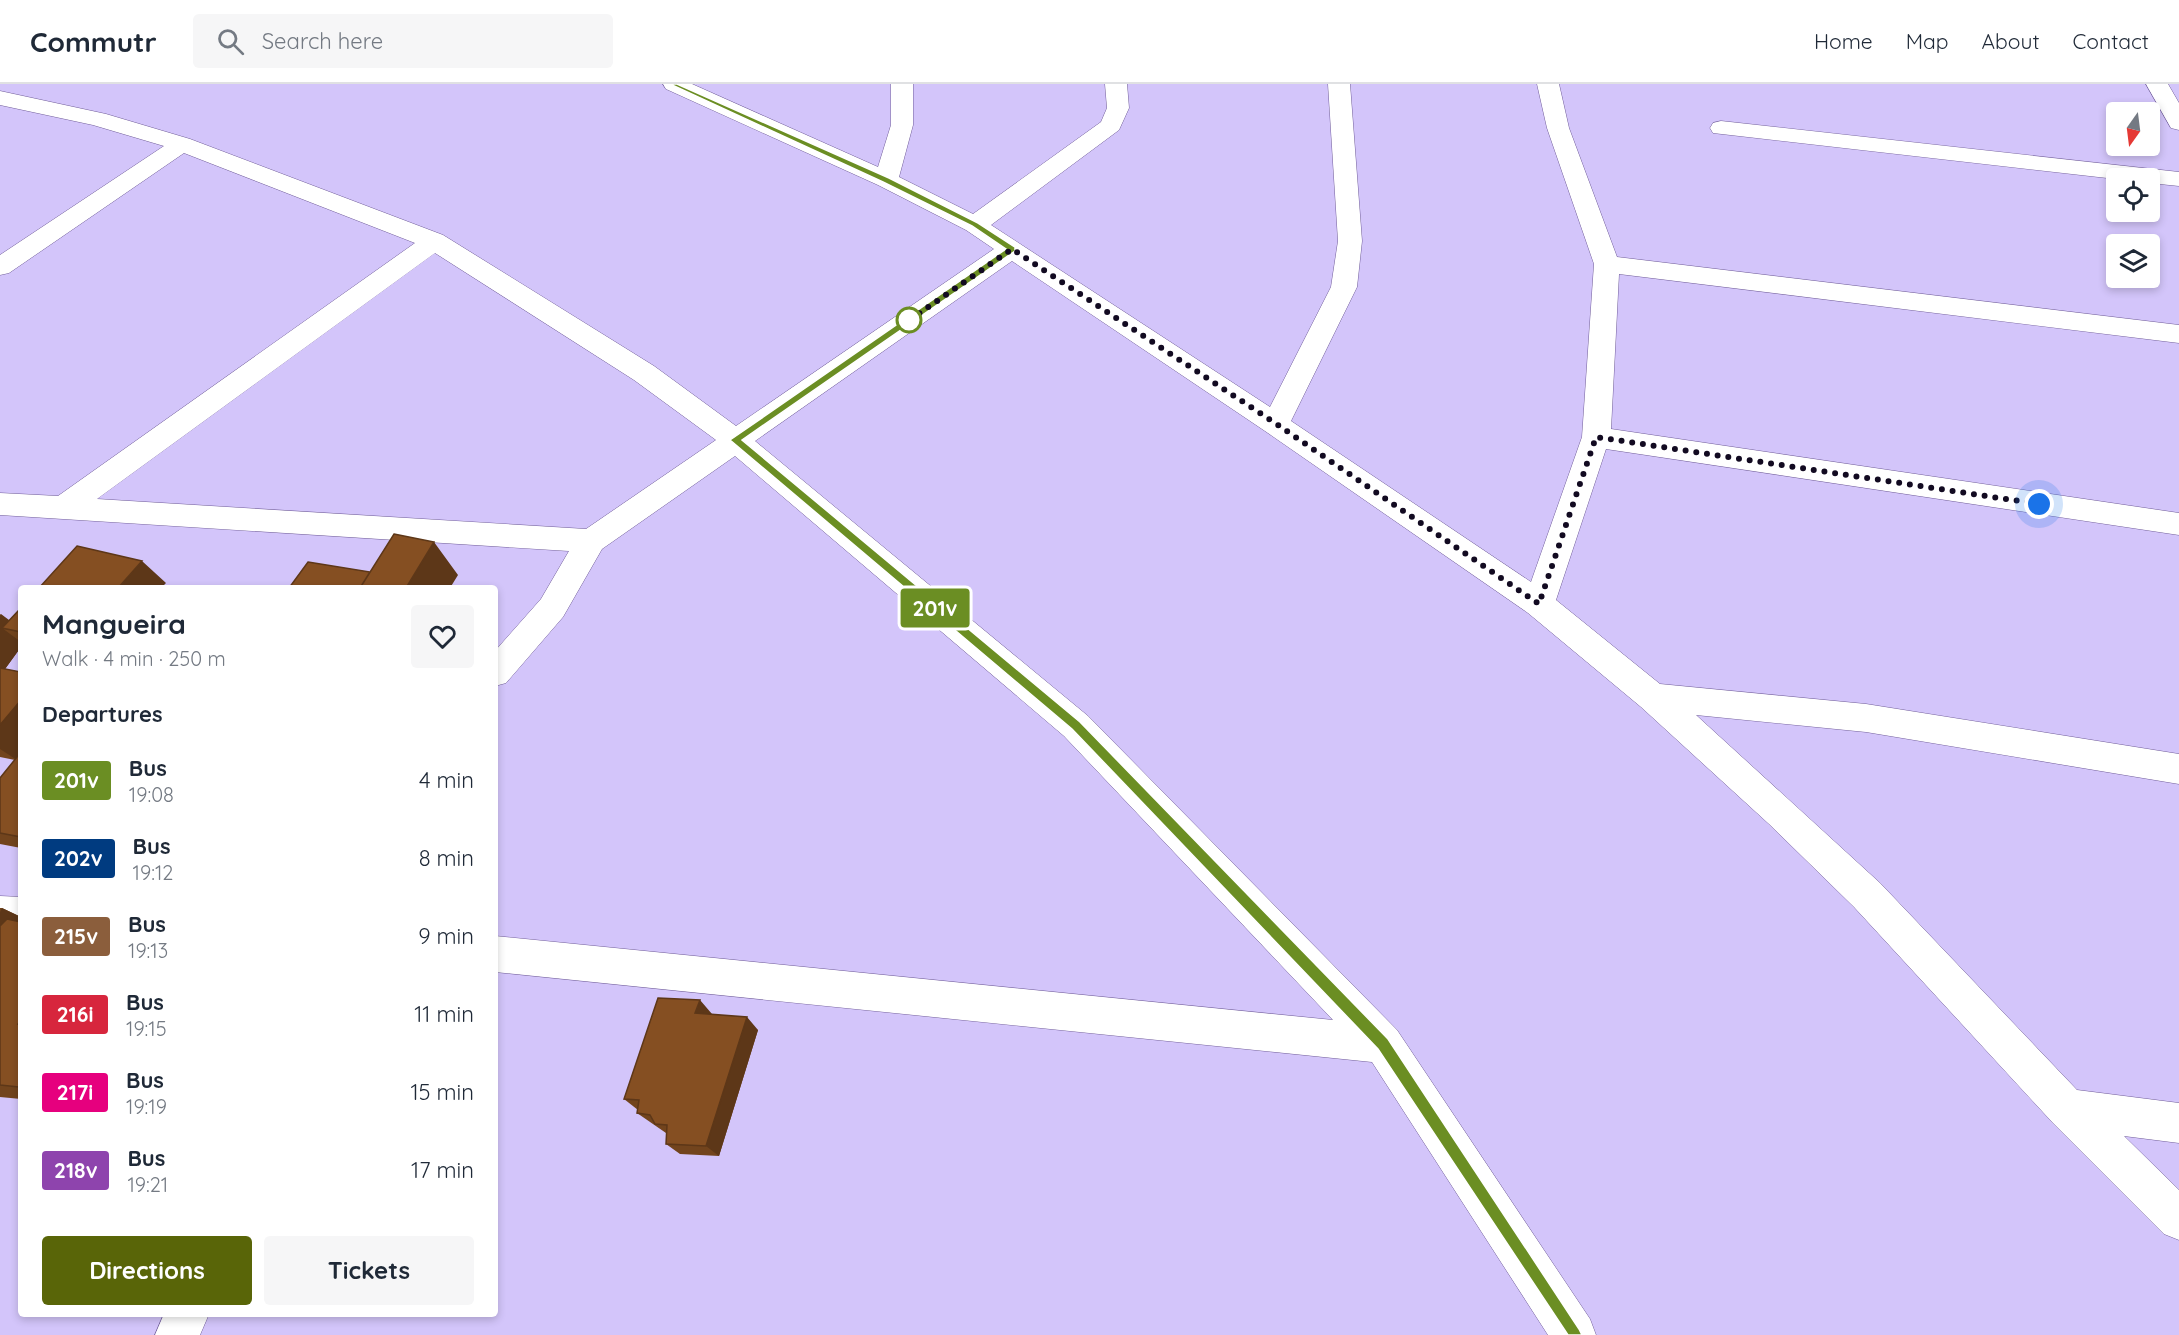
<!DOCTYPE html>
<meta charset="utf-8">
<style>
:root{--surface:#fff;--page:#f6f6f7;--text:#1f2937;--muted:#747a83;--line:#e0e1e3;--accent:#596508}
body{margin:0;font-family:Quicksand,sans-serif;background:var(--page);color:var(--text);height:100vh;display:flex;flex-direction:column;font-size:22px;white-space:nowrap}
*{box-sizing:border-box;margin:0}
p{font-size:20px;color:var(--muted)}
.icon{flex:none;width:33px;height:33px;fill:none;stroke:currentColor;stroke-width:2;stroke-linecap:round;stroke-linejoin:round}
.map{position:relative;flex:1;overflow:hidden}
.drawer{position:absolute;left:18px;top:501px;width:480px;height:732px;display:flex;flex-direction:column;background:var(--surface);border-radius:6px;box-shadow:0 3px 9px #0003}
.drawer>*{flex:none}
.badge{padding:0 12px;border-radius:4px;font-size:21px;line-height:39px}
.needle{width:39px;rotate:194deg}
.fabs{position:absolute;left:2106px;top:18px;display:grid;gap:12px}
.fabs a{display:grid;place-items:center;width:54px;height:54px;border-radius:6px;background:var(--surface);box-shadow:0 3px 9px #0003;font-size:30px}
.you{position:absolute;width:30px;height:30px;margin:-15px;border:4px solid #fff;border-radius:50%;background:#1a73e8;box-shadow:0 0 0 9px #1a73e833}
.map>.badge{position:absolute;translate:-50% -50%;box-shadow:0 0 0 3px #fff}
h2{padding:0 24px;font-size:22px;line-height:54px}
.round{display:grid;place-items:center;flex:none;width:63px;height:63px;border-radius:6px;background:var(--page)}
.overview{display:flex;align-items:center;justify-content:space-between;height:102px;padding:0 24px}
h1{font-size:28px;font-weight:700;line-height:45px}
.button{display:flex;gap:12px;margin-top:auto;padding:12px 24px}
.button a{flex:1;height:69px;border-radius:6px;background:var(--accent);color:#fff;font-size:24px;font-weight:700;line-height:69px;text-align:center}
.button a+a{background:var(--page);color:var(--text)}
ul{padding:0;list-style:none}
li{display:flex;align-items:center;gap:18px;height:78px;padding:0 24px}
li div{flex:1}
li b{display:block;font-size:22px}
li em{font-style:normal}
li .badge{min-width:66px;font-weight:700;text-align:center}
header{display:flex;align-items:center;gap:36px;box-sizing:border-box;height:84px;padding:0 30px;background:var(--surface);border-bottom:2px solid var(--line)}
header strong{font-size:28px}
nav{display:flex;gap:33px;margin-inline-start:auto;font-size:21px}
.search{width:420px;height:54px;background:var(--page);display:flex;align-items:center;gap:15px;box-sizing:border-box;padding:0 21px;border-radius:6px;color:var(--muted);font-size:22px}
.map>svg:first-child{display:block}
</style>
<header>
<strong>Commutr</strong>
<div class="search"><svg class="icon" aria-label="search" viewBox="0 0 24 24"><circle cx="10" cy="10" r="6"/><path d="M15 15l6 6"/></svg>Search here</div>
<nav><a>Home</a><a>Map</a><a>About</a><a>Contact</a></nav>
</header>
<div class="map">
<svg width="2179" height="1251" viewBox="0 0 2179 1251">
<rect width="100%" height="100%" fill="#d3c5fa"/>
<g fill="none" stroke-linecap="round" stroke-linejoin="round">
<defs>
<path id="minor" d="M663 0H692L878 83 891 41V0H913V41L899 93 973 130 1101 38 1107 24 1105 0H1127L1129 24 1119 46 991 141 1270 323 1331 203 1338 157 1328 0H1350L1362 157 1357 203 1291 337 1531 498 1582 353 1594 180 1547 44 1537 0H1559L1569 44 1617 173 2179 241V259L1619 190 1611 345 2179 429V451L1606 365 1556 516 1660 600 1866 620 2179 670V700L1866 648 1696 631 1880 799 2077 1006 2179 1019V1059L2124 1052 2179 1106V1156L2164 1150 2053 1039 1854 823 1769 740 1641 623 1528 529 1265 347 1012 177 755 357 1088 632 1397 946 1590 1235 1596 1251H1548L1372 978 495 888V852L1333 936 1064 652 735 372 602 465 563 533 506 599 495 602V567L541 515 569 467 0 431V409L58 412 415 159 184 69 9 189 0 191V171L164 62 93 41 0 21V7L106 30 190 55 443 151 654 282 736 342 994 165 966 146 878 101 666 5ZM435 169 634 296 716 356 586 445 97 415Z
M2146 0H2168L2179 19V46L2171 44Z
M1721 37 2179 88V102L2150 99V94L2116 95 1713 49 1710 44 1713 39Z
M0 812 21 813V847L0 846Z
M164 1230H209L200 1251H155Z"/>
</defs>
<use href="#minor" stroke="#715e99" stroke-width="1"/>
<use href="#minor" fill="#fff" fill-rule="evenodd"/>
</g>
<path fill="#72441d" d="M21 524V563L5 585 21 588V764L0 760V694L15 676 0 673V530L9 537Z
M0 824H2L21 833V1015L0 1013Z
M712 930 758 946 719 1072 680 1070 666 1060V1049L637 1029 638 1026 624 1015Z"/>
<path fill="#5d3718" d="M434 458 458 491 450 504H406Z
M142 477 166 499 161 504H118Z
M1 530 21 545 2 544 21 558V563L0 592V532Z
M21 616V671L17 676 0 665V641Z
M2 824 21 833V863L0 898V828Z
M700 916 712 930 707 942 695 929Z
M747 933 758 946 719 1072 706 1062Z"/>
<path fill="#854f22" stroke="#5d3718" stroke-width="1.5" d="M394 450 434 458 406 504H360Z
M77 462 142 477 118 504H39Z
M308 478 370 488 360 504H289Z
M21 524V548L2 544Z
M0 584 21 588V616L0 641Z
M21 668V753L0 749V694Z
M7 835 21 838V936L18 940 21 941V1000L19 1003 0 1001V842Z
M658 914 700 916 695 929 747 933 706 1062 666 1060 667 1041 655 1040 650 1031 637 1029 639 1016 624 1015Z"/>
<path fill="#6b8e23" stroke="#fff" stroke-width="1.5" d="M670 0H677L889 94 978 139 1015 163V167L742 356 1080 638 1388 955 1579 1245 1582 1251H1568L1378 965 1072 645 730 356 1006 165 972 142 883 98Z"/>
<g fill="none" stroke-linecap="round" stroke-linejoin="round">
<path stroke="#120a21" stroke-width="6" stroke-dasharray="0 10.8" d="M909 236 901 242 1012 165 1275 339 1539 520 1596 353 2039 420"/>
</g>
<circle fill="#fff" stroke="#6b8e23" stroke-width="3" cx="909" cy="236" r="12"/>
</svg>
<div class="fabs">
<a><svg class="needle" viewBox="-14 -14 28 28"><path d="M0-13l5 13h-10z" fill="#e53935"/><path d="M0 13l5-13h-10z" fill="#747a83"/></svg></a>
<a><svg class="icon" aria-label="locate" viewBox="0 0 24 24"><circle cx="12" cy="12" r="6"/><path d="M12 2v4M12 18v4M2 12h4M18 12h4"/></svg></a>
<a><svg class="icon" aria-label="layers" viewBox="0 0 24 24"><path d="M12 4l9 5-9 5-9-5zM3 14l9 5 9-5"/></svg></a>
</div>
<div class="you" style="left:2039px;top:420px"></div>
<b class="badge" style="left:935px;top:524px;background:#6b8e23;color:#fff">201v</b>
<section class="drawer">
<div class="overview"><div><h1>Mangueira</h1><p>Walk · 4 min · 250 m</p></div><a class="round"><svg class="icon" aria-label="heart" viewBox="0 0 24 24"><path d="M12 20l-8-8c-3-5 5-10 8-4 3-6 11-1 8 4z"/></svg></a></div>
<h2>Departures</h2>
<ul>
<li><span class="badge" style="background:#6b8e23;color:#fff">201v</span><div><b>Bus</b><p>19:08</p></div><em>4 min</em></li>
<li><span class="badge" style="background:#003b80;color:#fff">202v</span><div><b>Bus</b><p>19:12</p></div><em>8 min</em></li>
<li><span class="badge" style="background:#8b5e3c;color:#fff">215v</span><div><b>Bus</b><p>19:13</p></div><em>9 min</em></li>
<li><span class="badge" style="background:#d7263d;color:#fff">216i</span><div><b>Bus</b><p>19:15</p></div><em>11 min</em></li>
<li><span class="badge" style="background:#e6007e;color:#fff">217i</span><div><b>Bus</b><p>19:19</p></div><em>15 min</em></li>
<li><span class="badge" style="background:#8e44ad;color:#fff">218v</span><div><b>Bus</b><p>19:21</p></div><em>17 min</em></li>
</ul>
<div class="button"><a>Directions</a><a>Tickets</a></div>
</section>
</div>
